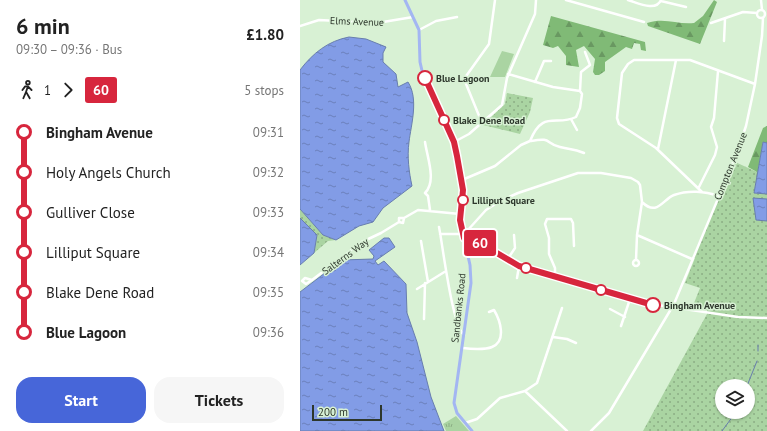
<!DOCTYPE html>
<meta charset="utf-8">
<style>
:root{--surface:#fff;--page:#f6f6f6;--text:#222;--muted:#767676;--accent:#4766d9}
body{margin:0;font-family:"PT Sans",sans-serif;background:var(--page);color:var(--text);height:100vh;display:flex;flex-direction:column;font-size:15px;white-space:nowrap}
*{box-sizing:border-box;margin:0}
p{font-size:13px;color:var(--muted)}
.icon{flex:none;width:22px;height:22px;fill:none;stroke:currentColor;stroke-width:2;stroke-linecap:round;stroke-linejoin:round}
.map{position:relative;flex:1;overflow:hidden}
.sheet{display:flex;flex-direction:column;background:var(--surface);width:300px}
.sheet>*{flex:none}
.badge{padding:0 8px;border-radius:3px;font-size:14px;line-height:26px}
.fabs{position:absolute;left:415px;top:379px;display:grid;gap:8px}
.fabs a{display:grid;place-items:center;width:40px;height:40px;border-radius:50%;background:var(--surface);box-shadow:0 1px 3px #0004;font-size:20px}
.scale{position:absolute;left:12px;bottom:10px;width:70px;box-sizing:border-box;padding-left:4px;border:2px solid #2d372c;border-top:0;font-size:11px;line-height:14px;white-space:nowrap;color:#2d372c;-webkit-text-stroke:3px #d8f1d4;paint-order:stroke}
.map>.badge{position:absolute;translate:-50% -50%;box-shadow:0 0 0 2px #fff}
.legs{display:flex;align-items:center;gap:6px;height:44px;padding:0 16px;font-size:13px}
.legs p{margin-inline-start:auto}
.summary{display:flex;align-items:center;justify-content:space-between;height:68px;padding:0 16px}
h1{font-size:22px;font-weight:800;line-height:30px}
.button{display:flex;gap:8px;margin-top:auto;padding:8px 16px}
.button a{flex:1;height:46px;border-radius:16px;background:var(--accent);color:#fff;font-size:16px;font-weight:800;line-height:46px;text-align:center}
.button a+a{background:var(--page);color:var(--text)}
ul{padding:0 16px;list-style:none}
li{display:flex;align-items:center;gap:14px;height:40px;font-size:15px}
li i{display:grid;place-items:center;width:6px;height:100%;margin:0 5px;background:currentColor}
li i::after{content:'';width:10px;height:10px;margin:-5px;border:3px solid;border-radius:50%;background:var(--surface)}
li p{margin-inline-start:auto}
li:first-child i{background:linear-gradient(#0000 50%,currentColor 0)}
li:last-child i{background:linear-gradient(currentColor 50%,#0000 0)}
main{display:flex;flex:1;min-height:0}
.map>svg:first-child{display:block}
</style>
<main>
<section class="sheet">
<div class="summary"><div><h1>6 min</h1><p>09:30 – 09:36 · Bus</p></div><b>£1.80</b></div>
<div class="legs"><svg class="icon" aria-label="walk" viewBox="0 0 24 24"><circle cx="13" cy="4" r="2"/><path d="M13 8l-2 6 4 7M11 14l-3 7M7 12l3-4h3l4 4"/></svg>1<svg class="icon" aria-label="forward" viewBox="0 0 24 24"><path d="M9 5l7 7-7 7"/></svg><b class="badge" style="background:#d7263d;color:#fff">60</b><p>5 stops</p></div>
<ul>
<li><i style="color:#d7263d"></i><b>Bingham Avenue</b><p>09:31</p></li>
<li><i style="color:#d7263d"></i><span>Holy Angels Church</span><p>09:32</p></li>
<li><i style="color:#d7263d"></i><span>Gulliver Close</span><p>09:33</p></li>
<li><i style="color:#d7263d"></i><span>Lilliput Square</span><p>09:34</p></li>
<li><i style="color:#d7263d"></i><span>Blake Dene Road</span><p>09:35</p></li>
<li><i style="color:#d7263d"></i><b>Blue Lagoon</b><p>09:36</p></li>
</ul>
<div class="button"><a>Start</a><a>Tickets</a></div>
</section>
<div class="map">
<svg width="467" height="431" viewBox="0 0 467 431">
<defs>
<pattern id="grass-dots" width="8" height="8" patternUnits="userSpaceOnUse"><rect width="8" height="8" fill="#aad4a2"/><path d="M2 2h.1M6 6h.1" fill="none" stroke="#8bad84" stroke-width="1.8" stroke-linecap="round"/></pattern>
<pattern id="forest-firs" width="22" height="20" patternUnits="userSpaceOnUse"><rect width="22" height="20" fill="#80ba76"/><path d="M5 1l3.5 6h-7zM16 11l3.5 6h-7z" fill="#699861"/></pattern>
<pattern id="park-tufts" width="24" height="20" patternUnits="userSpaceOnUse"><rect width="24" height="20" fill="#aad4a2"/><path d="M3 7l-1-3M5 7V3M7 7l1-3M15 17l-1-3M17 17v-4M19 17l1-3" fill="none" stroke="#8bad84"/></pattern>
<pattern id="water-ripples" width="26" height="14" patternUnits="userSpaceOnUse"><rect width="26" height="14" fill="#829ce6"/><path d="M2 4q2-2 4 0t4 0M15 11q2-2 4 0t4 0" fill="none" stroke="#6b80bb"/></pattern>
</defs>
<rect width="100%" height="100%" fill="#d8f1d4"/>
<path fill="url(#grass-dots)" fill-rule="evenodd" d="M207 93 233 98 230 112 220 134 183 125 205 104Z
M433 161 457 172 454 193 467 194V431H343L407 314V310L392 308 400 288 385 283 395 258 393 257ZM422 386H448V412H422Z
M0 209 23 235 36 240 28 241 14 253 17 235 0 218Z"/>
<path fill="url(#forest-firs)" d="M414 0 417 2 400 44 348 26 347 23C365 17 378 25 394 23L403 16Z
M251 16 345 42 346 51 341 50 340 44 334 43 332 49 326 47 305 62V71L299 75H295L293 72 295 59 284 46 276 50 279 67 266 65V56L258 46 253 48 243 45Z
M467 126V143L463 142 454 193 457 172 448 167 463 128Z"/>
<path fill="url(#park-tufts)" d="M156 416 169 431H146L143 424Z"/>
<path fill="#aad4a2" d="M202 51 214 54 205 77H190Z"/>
<path fill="url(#water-ripples)" stroke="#687eae" d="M49 37 66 39 86 47 83 53V62L96 74 98 87 108 82C119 99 111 125 109 142 107 157 109 172 112 186L83 208 73 222 59 226 36 240 23 235 0 209V70C13 53 28 41 49 37Z
M463 142 467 143V194L454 193Z
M453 198 467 199V221L456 220Z
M0 218 17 235 14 253 0 265Z
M84 238H89L95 247 75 261 78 265 84 261 106 284 107 313 117 342 131 397 144 431H0V292L42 260 73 259 74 256 69 250Z"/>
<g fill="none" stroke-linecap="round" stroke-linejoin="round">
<path stroke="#687eae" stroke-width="1" d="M458 351V345
M447 386 457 361
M422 431 436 412"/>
<path stroke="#fff" stroke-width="2.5" d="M266 0 344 22
M328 0C338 3 356 12 361 0
M461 0 462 10
M361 1 386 7
M457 14a4 4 0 1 1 8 0a4 4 0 1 1-8 0Z
M411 23 443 12 457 13
M0 26 19 20 77 23 113 17
M119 30 136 21 157 17
M424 41 425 19
M208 74 253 87 280 91
M235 82 244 61H251
M271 119 277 130
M182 123 164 79 189 44 195 0
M231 141C253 137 244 143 260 147 271 150 272 148 284 153
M125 142C127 157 137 181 125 193L128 196 130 210
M154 142 169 134 202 105 207 78 235 14 236 0
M358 149 376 60
M162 180 195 166 221 145 230 141C243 109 256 127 276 117L280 108 282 94 280 91 281 72 290 65 285 52
M399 187 415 155 417 147 411 127 414 118 418 71
M402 192 356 148 319 124 317 118 322 73 328 64 334 60H390L455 84
M104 218 103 223 99 222V218H104L118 210 160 214
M139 227C143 247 152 325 164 335
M163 233 167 231 186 210 200 201 218 193 278 173H301L331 178 338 182 340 185 342 202C357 217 363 199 374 195 388 190 405 191 418 196
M140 234H163
M337 235 392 259
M164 238 173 239 219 266 344 303 438 317 467 318
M121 241 128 282
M207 260 215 248 214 235
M336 260 337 235 342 202
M333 263a3 3 0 1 1 6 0a3 3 0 1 1-6 0Z
M255 276V268L249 254V238L245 224 247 219H271L273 223 274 246
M217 278 219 266
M12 280 6 284 2 281 5 278 12 280 62 242 81 233 99 222
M117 289 146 271
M310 309 325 317
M124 319 125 283
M321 326 330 299
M253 337 267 339 276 343
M163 348C170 349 185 350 192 347 207 341 200 320 194 310L189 312
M225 391 267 431
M165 423 177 419 200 398 225 391 237 383 262 308
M291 431 309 413 374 304 435 158 446 126 455 84 462 36 463 18"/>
<path stroke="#a3b6f2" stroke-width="3" d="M105 0 119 30 120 62 123 75 154 142 157 156 163 190 160 220 170 265 171 283 154 403 157 413 172 431"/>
</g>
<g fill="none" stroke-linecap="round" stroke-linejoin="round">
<defs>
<path id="line-1" d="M125 78 154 142 157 156 163 190 160 220 164 238 173 239 219 266 353 305"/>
</defs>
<use href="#line-1" stroke="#fff" stroke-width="9"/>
<use href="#line-1" stroke="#d7263d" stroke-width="6"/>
</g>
<g fill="#fff" stroke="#d7263d" stroke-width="2">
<circle cx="125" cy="78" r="7"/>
<circle cx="144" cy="120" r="5"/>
<circle cx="163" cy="200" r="5"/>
<circle cx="226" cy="268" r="5"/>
<circle cx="301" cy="290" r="5"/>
<circle cx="353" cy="305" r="7"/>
</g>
<g text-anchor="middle" stroke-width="3" stroke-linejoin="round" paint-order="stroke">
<g font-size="10" fill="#2d372c" stroke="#d8f1d4">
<text transform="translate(57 21) rotate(2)" y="4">Elms Avenue</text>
<text transform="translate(430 166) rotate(-68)" y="4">Compton Avenue</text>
<text transform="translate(45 256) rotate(-36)" y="4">Salterns Way</text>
<text transform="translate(158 308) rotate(-84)" y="4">Sandbanks Road</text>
</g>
<g font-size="10" font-weight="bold" fill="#2d372c" stroke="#d8f1d4" text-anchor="start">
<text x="136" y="82">Blue Lagoon</text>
<text x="153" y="124">Blake Dene Road</text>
<text x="172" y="204">Lilliput Square</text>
<text x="364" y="309">Bingham Avenue</text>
</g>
</g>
</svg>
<div class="fabs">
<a><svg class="icon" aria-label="layers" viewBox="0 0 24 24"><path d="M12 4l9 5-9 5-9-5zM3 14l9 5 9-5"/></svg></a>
</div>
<div class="scale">200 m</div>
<b class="badge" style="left:180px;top:243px;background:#d7263d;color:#fff">60</b>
</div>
</main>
